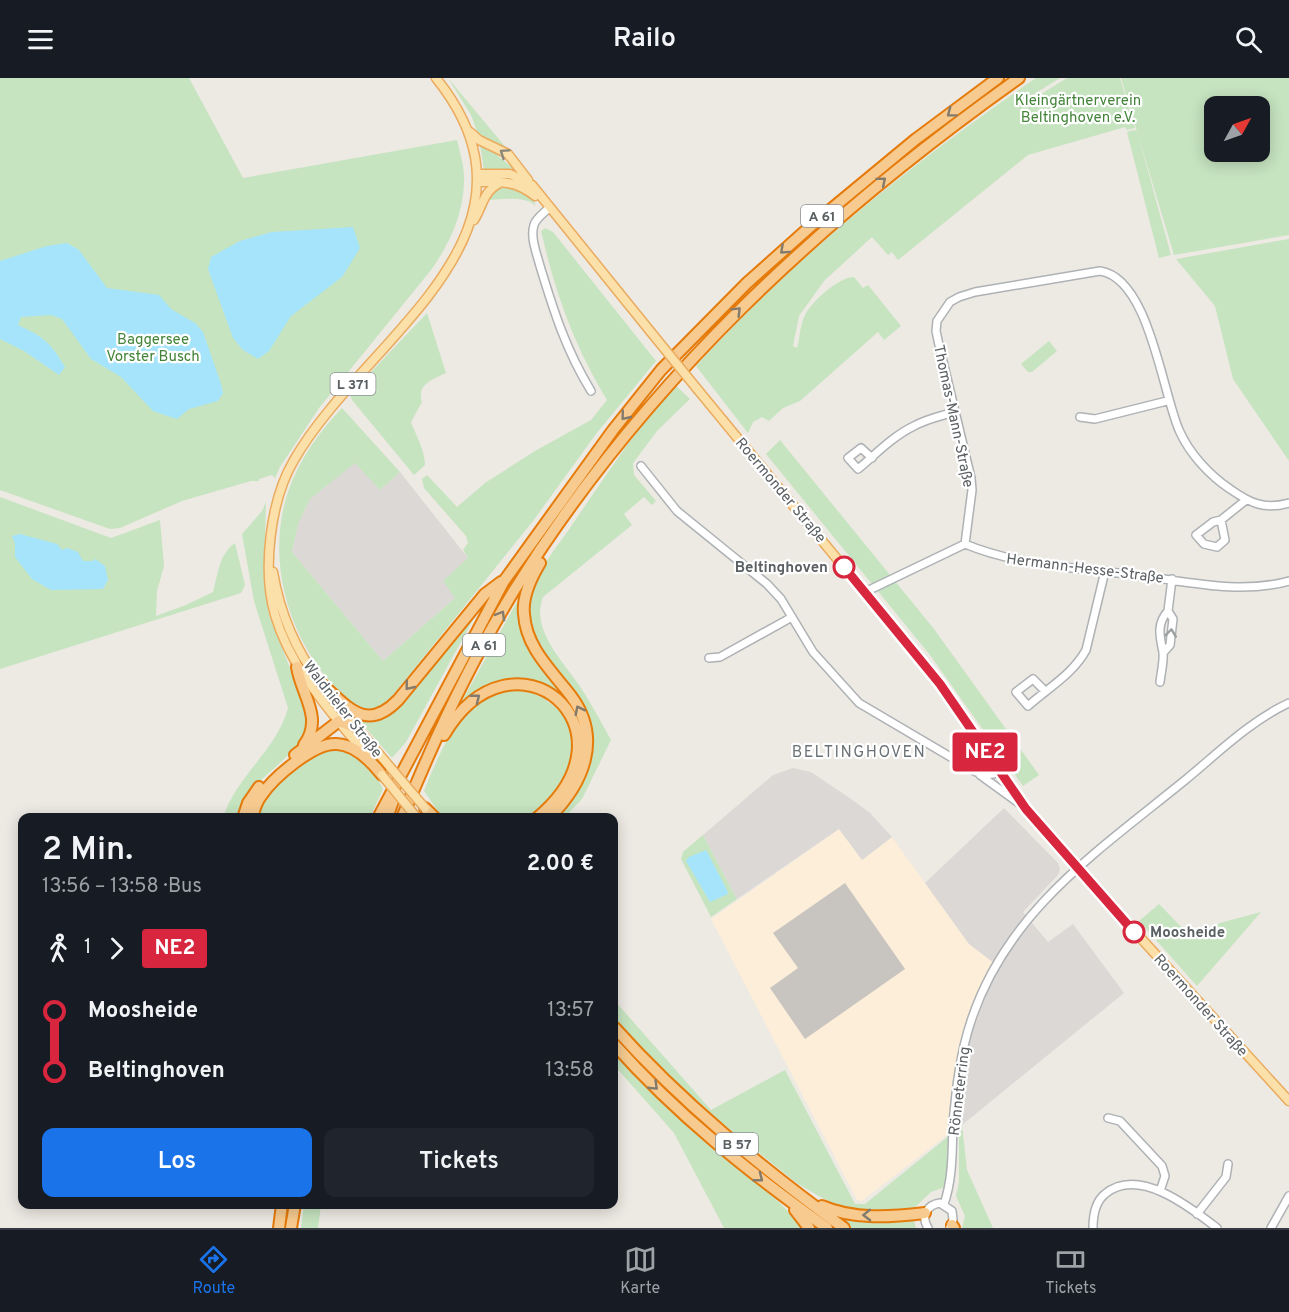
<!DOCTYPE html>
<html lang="de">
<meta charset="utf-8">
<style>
:root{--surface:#171b24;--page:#20242c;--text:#f1f3f6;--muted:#9ea1a6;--line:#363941;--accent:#1a73e8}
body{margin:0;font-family:Overpass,sans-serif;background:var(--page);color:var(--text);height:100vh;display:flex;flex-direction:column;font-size:22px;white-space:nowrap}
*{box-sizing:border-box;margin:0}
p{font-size:20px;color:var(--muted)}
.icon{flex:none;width:33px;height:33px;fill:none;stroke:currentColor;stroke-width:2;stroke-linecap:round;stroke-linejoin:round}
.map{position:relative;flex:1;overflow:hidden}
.details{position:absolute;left:18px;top:735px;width:600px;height:396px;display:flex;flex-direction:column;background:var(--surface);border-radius:12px;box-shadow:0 3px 15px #0003}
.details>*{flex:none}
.badge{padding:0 12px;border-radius:4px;font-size:21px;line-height:39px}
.needle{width:39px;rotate:50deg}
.fabs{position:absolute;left:1204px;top:18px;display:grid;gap:12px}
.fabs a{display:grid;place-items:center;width:66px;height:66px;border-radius:12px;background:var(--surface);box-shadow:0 3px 15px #0003;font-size:30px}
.map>.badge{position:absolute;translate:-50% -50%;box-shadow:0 0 0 3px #fff}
.legs{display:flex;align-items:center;gap:9px;height:66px;padding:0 24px;font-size:20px}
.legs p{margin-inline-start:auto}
.head{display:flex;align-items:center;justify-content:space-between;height:102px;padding:0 24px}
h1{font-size:33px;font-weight:600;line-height:45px}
.action{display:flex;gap:12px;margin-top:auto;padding:12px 24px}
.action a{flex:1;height:69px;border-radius:12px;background:var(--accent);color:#fff;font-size:24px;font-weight:600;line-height:69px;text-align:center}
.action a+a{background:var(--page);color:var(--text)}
ul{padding:0 24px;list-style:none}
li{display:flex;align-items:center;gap:21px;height:60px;font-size:22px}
li i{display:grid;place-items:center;width:9px;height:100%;margin:0 8px;background:currentColor}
li i::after{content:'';width:15px;height:15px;margin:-8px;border:4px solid;border-radius:50%;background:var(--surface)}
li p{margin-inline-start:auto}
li:first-child i{background:linear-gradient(#0000 50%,currentColor 0)}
li:last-child i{background:linear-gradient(currentColor 50%,#0000 0)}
header{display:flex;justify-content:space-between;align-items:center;height:78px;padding:0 24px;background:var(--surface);font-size:27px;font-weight:600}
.tab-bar{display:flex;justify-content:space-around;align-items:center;height:84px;border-top:2px solid var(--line);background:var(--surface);font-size:16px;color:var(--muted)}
.tab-bar a{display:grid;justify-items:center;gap:3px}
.tab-bar .active{color:var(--accent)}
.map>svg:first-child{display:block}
</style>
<header><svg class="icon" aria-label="menu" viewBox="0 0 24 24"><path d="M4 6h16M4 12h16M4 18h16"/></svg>Railo<svg class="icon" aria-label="search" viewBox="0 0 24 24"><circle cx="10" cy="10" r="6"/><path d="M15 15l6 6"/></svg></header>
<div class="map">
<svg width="1289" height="1150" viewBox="0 0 1289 1150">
<rect width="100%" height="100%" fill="#ede9e3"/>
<path fill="#fceed9" d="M839 751 862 782 892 759 969 866 998 888 967 945 956 986 947 1057 862 1123 857 1122 711 841Z"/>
<path fill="#dcd8d5" d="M355 384 380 412 400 394 468 480 455 520 383 583 292 474 298 446 310 421Z
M793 690 811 694 851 721 870 735 892 759 862 782 839 751 737 821 703 757 773 697Z
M1004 730 1058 785 1060 791 1058 797 1023 834 1048 864 1073 846 1124 915 962 1047V1015L970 959 998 888 969 866 925 805Z"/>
<path fill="#c6e4c0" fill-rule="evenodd" d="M0 0H189L243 100 457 62C460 75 465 91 464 104 463 137 450 165 431 192L319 330 280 389 275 400 272 397 259 401V403H251L182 423 120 450 110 451 0 412Z
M448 0 517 83 478 56 471 37Z
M1036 0H1060L1031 18 1033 21 1067 0H1120L1135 50 1127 52 1125 49 1028 77 898 182 892 174 888 177 872 159 824 203 799 238 793 268 797 270C800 259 800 247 805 237 812 223 839 199 854 199L863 210 868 207 901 248 884 262 878 254 800 323 783 330 769 343 762 339 753 344 748 355 696 288C796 178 913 84 1036 0Z
M1121 0H1289V157L1174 177ZM1260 28V74H1215V28Z
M1134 52 1137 53 1171 177 1159 180 1127 54Z
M480 66 501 75 498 78 512 89 514 87 515 91 484 93Z
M513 108 532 119 536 128C524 117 502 122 486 122 491 111 502 108 513 108Z
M545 150 553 154 656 283 596 356 533 443 389 622 375 632H359C296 582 262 493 288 414 299 382 319 354 342 330L400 394 380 412 355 385 310 421 298 446 292 474 383 583 455 520 443 503 468 480 463 472 468 465 466 458 424 410 422 401 427 397 457 429 485 405 535 373 591 342 607 322C573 265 556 217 541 153Z
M1289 161V383L1233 301 1215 228 1176 181Z
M427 235 446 295C433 301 416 307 422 324L411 344C416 358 425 372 425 387L414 397 352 322 350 316Z
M1049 263 1057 273 1032 294H1028L1021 286Z
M673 305 690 321 657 353 633 385 634 397 656 423 652 427 644 419 624 436 632 447 543 519C530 552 564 584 581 610 592 627 601 644 611 662L582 721 565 739 554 740C575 719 590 699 591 669 595 605 522 584 530 522 534 495 558 468 572 447 605 398 638 351 673 305Z
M780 362 934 551 1039 697 1023 708 930 577 766 376Z
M0 419 111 460 160 442 164 488 157 513 156 538 186 527 213 514C218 497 219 476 235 465L245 507 241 515 0 591ZM15 465 61 472 83 483H93L108 502 103 511 85 510 15 479Z
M266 424 264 498 269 537 307 633C313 680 245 696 237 739L223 740C236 698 277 672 288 630L254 523 242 456 262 433Z
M523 513 521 539 573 627 584 657 581 686 580 655 540 606 527 602 508 601 489 606 477 612 457 632Z
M485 520 406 664 392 680 357 640 369 641 381 638Z
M521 610C575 629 591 671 553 717 547 724 539 736 530 739 520 743 457 739 442 739L424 713C437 680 455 638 485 619 496 613 509 611 521 610Z
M332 671C356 672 373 689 383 711L370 739 258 740C264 711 304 677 332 671Z
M703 757 737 821 711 839 681 781 683 774Z
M1159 826 1191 859 1220 845 1261 834 1197 908 1139 843Z
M614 922 711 1032 785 992 855 1126H865L950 1057 945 1109 931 1114 914 1130C890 1131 863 1135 840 1127 825 1123 811 1113 798 1106L682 1013 614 941Z
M614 976 716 1072 779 1124 804 1150H724L674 1055 614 987Z
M962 1047 967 1092 993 1150H962L965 1138 956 1118 959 1104V1052Z
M304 1127H321L318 1150H301Z
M828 1134C857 1143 883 1147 913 1140L916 1150H850Z"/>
<path fill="#a5e4fb" d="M353 149 360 170 342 199 291 238 269 273 258 281 243 272 233 260 208 191 211 179 240 163 272 154Z
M67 165 79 172 107 210 159 217 171 231 195 245 203 254 221 306 223 315 218 323 189 331 177 341 153 333 121 299 91 281 62 241 51 237 21 239 18 247C44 259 50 264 65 289L59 297 24 273 0 261V183L47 168Z
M20 456 57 466 62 472 67 470 78 474 83 483H93L95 481 105 488 108 502 103 511 51 512 32 501 15 479V465L12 458Z
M706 772 727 812 728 816 710 824 686 783 689 779Z"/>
<path fill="#c8c4c0" d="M845 805 905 891 805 961 770 910 798 890 773 855Z"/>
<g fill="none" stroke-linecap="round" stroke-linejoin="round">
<defs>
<path id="minor" d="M549 130C544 135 536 140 534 147 530 160 537 176 540 188 554 234 566 272 591 313
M1080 339 1095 341 1167 323
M872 380 861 370 848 380 858 391C875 377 893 358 914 348 926 341 941 338 954 334
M641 388 677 433 767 506 781 521 813 574 859 625 976 694 986 697 999 695
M1221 442 1225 462 1217 469 1204 466 1196 457 1213 444 1221 442 1246 422
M965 466 972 412 971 400 939 267 936 253 937 243 950 224 959 219 975 214 1100 193C1149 200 1162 313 1179 352 1189 375 1209 397 1230 411 1250 425 1264 432 1289 425
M965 466C1018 488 1079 490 1135 497 1186 503 1239 517 1289 503
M865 514 965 466
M1163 575 1170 567 1173 541 1168 533 1172 501
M709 580 720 579 792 539
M1160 604C1161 595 1164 583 1163 574 1160 559 1156 546 1168 533
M1045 613 1033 601 1016 614 1028 628C1048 610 1073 596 1086 572L1105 493
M970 691 982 679 980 667
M980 697 1020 726
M1108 1040 1120 1043 1162 1088 1165 1098 1160 1113
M944 1126C953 1100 952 1073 953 1046 956 1011 960 976 971 943 1007 833 1098 773 1184 703 1217 676 1250 643 1289 625
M1197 1136 1226 1099 1228 1086
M928 1150C921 1139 926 1127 940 1125L952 1133 953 1142 950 1149
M1093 1150C1093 1138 1095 1124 1105 1116 1138 1088 1190 1129 1217 1150
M1271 1150 1289 1118"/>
<path id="major" d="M470 54 479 62 508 76 528 102
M477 96H510L532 107 650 253
M477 104C500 103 517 103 535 118
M474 142C483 128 483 113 500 105
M698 312 940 606 1026 731 1077 790 1289 1023
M273 494C280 537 296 573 322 608
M332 620 390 689
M366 677C331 633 291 592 275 537 262 492 270 423 294 382 364 260 562 157 436 0"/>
<path id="highway" d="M540 485C531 500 522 518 524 536 526 570 552 593 571 618 603 661 583 706 549 740
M297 589C301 616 324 640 304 667
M318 603C345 625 364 657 398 622L485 516 501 504
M444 657C513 540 645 650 537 740
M295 677 339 643 357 650
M425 730 435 740
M243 740 248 725 259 709
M252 740C254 732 256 724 261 718 273 700 314 664 337 666 355 667 371 683 382 697
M378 740 504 503 613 352 661 292 747 205 812 147 916 61 998 0
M387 740 393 723
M402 740C434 661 471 583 515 511 644 304 822 140 1019 0
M614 949C682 1025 762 1090 844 1150
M614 966C676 1036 750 1095 827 1150
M822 1128C854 1142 891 1139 925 1135
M795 1132 809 1150
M952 1147 954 1150
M279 1150 282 1126
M291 1150 295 1126"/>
</defs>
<use href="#minor" stroke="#aeb2b5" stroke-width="10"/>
<use href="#major" stroke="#eaab5f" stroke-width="11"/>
<use href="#highway" stroke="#e57b0b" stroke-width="14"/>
<use href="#minor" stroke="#fff" stroke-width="7"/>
<use href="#major" stroke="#fbe0aa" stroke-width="8"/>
<use href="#highway" stroke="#f7cb90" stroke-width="10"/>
<defs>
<path id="major-bridge" d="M650 253 698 312
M390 689 425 730
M382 697 417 740"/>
</defs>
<use href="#major-bridge" stroke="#eaab5f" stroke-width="11" stroke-linecap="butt"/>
<use href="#major-bridge" stroke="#fbe0aa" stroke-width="8"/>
</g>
<defs><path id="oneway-chevron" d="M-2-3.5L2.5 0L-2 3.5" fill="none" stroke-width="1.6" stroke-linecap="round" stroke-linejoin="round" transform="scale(1.5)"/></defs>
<g stroke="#827b6e">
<use href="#oneway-chevron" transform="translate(951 35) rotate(143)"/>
<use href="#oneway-chevron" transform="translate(882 103) rotate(-40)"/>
<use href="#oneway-chevron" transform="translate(784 172) rotate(138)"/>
<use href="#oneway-chevron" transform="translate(737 233) rotate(-45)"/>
<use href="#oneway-chevron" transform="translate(625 338) rotate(129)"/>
<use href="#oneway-chevron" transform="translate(501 537) rotate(-60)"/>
<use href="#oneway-chevron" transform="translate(409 608) rotate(129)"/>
<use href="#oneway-chevron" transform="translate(476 620) rotate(-38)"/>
<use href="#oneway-chevron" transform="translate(579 632) rotate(-117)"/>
<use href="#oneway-chevron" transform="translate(654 1008) rotate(44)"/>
<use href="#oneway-chevron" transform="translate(759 1100) rotate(38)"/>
<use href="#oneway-chevron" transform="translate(867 1137) rotate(179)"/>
</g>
<use stroke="#8b8678" href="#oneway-chevron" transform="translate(504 75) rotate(-146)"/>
<use stroke="#9da0a1" href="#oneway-chevron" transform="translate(1171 555) rotate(-83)"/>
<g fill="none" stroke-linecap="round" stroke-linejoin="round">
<defs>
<path id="line-1" d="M844 489 940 606 1026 731 1134 854"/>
</defs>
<use href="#line-1" stroke="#fff" stroke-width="14"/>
<use href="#line-1" stroke="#d7263d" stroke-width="9"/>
</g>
<g fill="#fff" stroke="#d7263d" stroke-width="3">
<circle cx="844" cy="489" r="10"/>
<circle cx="1134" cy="854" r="10"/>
</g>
<g text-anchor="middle" stroke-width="4.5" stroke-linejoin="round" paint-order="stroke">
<g fill="#fff" stroke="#8c9092" stroke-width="1.5">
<rect x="801" y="127" width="42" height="22" rx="4.5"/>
<rect x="330.5" y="295" width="45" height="22" rx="4.5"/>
<rect x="463" y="556" width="42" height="22" rx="4.5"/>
<rect x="716" y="1055" width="42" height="22" rx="4.5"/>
</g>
<g font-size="14" font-weight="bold" fill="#5b6063">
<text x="822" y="143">A 61</text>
<text x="353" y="311">L 371</text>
<text x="484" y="572">A 61</text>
<text x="737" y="1071">B 57</text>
</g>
<g font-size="15" fill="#438439" stroke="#fff">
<text x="1078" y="27">Kleingärtnerverein<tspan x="1078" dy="17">Beltinghoven e.V.</tspan></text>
<text x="153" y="266">Baggersee<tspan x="153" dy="17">Vorster Busch</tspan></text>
</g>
<g font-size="15" fill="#5b6063" stroke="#fff">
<text transform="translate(954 338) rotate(78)" y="5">Thomas-Mann-Straße</text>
<text transform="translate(781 412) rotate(50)" y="5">Roermonder Straße</text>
<text transform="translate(1085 490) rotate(7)" y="5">Hermann-Hesse-Straße</text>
<text transform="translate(343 631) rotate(52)" y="5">Waldnieler Straße</text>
<text transform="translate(1201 927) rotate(48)" y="5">Roermonder Straße</text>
<text transform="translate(959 1013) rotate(-83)" y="5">Rönneterring</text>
</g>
<g font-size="15" font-weight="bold" fill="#5b6063" stroke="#fff" text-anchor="end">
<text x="828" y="494">Beltinghoven</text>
<text x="1150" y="859" text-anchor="start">Moosheide</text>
</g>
<g font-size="16" letter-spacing="1.5" fill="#6c7275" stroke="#fff">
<text x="859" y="679">BELTINGHOVEN</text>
</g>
</g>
</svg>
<div class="fabs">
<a><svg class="needle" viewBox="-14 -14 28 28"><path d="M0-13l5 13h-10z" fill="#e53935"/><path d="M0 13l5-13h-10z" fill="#9ea1a6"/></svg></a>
</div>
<b class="badge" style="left:985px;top:674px;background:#d7263d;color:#fff">NE2</b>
<section class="details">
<div class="head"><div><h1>2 Min.</h1><p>13:56 – 13:58 · Bus</p></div><b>2.00 €</b></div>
<div class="legs"><svg class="icon" aria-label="walk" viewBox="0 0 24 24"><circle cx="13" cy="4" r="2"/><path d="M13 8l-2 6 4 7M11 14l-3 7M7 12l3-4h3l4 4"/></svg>1<svg class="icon" aria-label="forward" viewBox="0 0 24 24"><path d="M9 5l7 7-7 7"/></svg><b class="badge" style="background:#d7263d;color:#fff">NE2</b></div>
<ul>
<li><i style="color:#d7263d"></i><b>Moosheide</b><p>13:57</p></li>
<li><i style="color:#d7263d"></i><b>Beltinghoven</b><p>13:58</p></li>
</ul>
<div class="action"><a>Los</a><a>Tickets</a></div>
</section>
</div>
<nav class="tab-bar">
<a class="active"><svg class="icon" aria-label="directions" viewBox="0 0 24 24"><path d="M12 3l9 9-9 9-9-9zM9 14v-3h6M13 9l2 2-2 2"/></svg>Route</a>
<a><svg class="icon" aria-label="map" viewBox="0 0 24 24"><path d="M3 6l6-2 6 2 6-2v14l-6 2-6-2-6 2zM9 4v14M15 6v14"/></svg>Karte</a>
<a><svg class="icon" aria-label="tickets" viewBox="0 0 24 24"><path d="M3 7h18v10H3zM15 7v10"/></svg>Tickets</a>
</nav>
